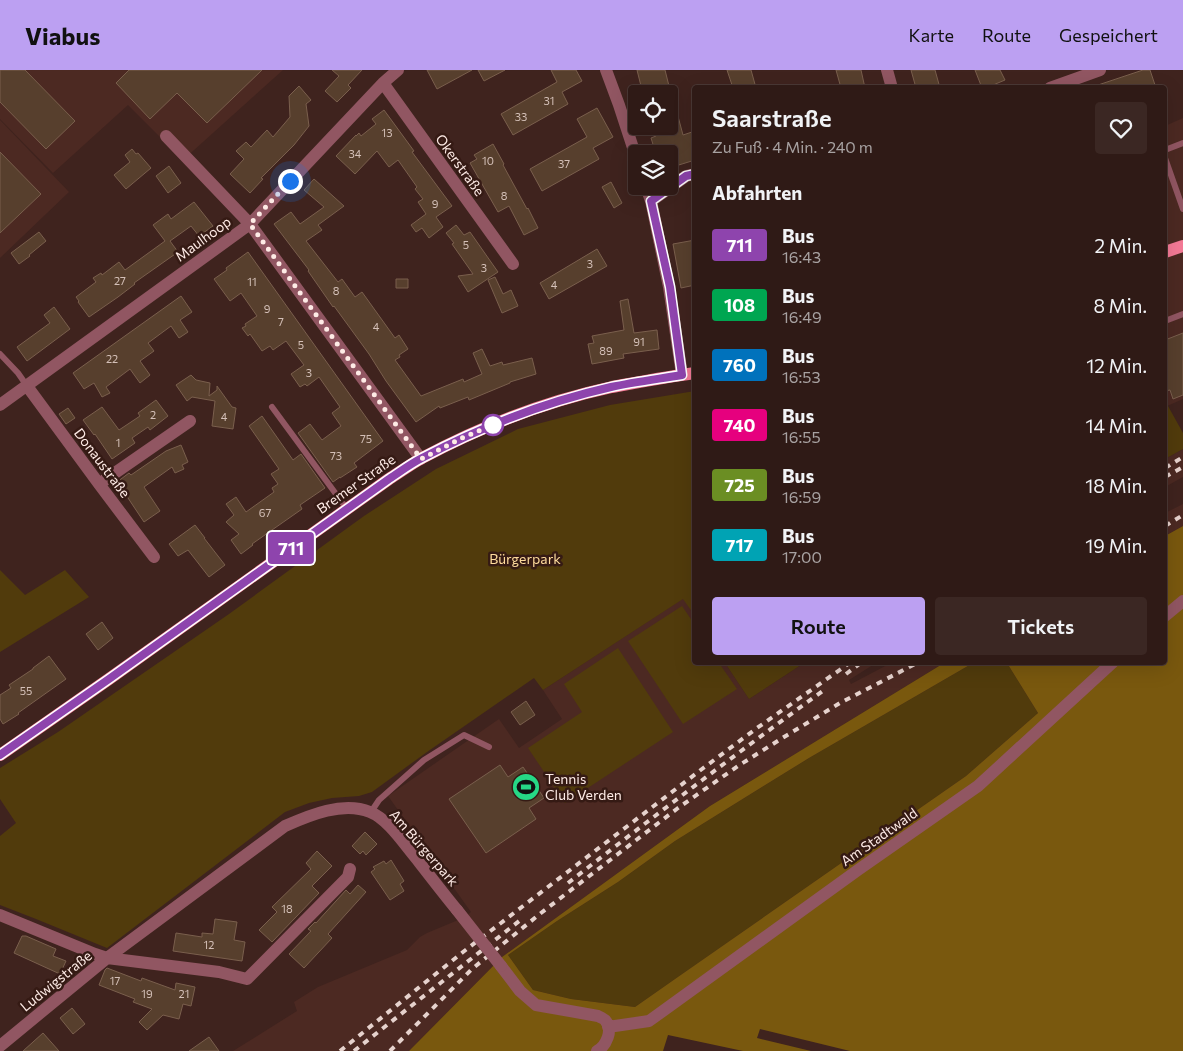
<!DOCTYPE html>
<html lang="de">
<meta charset="utf-8">
<style>
:root{--surface:#2f1a16;--page:#3b2723;--text:#f1f3f6;--muted:#a7a1a1;--line:#4a3835;--accent:#bca0f2}
body{margin:0;font-family:Commissioner,sans-serif;background:var(--page);color:var(--text);height:100vh;display:flex;flex-direction:column;font-size:19px;white-space:nowrap}
*{box-sizing:border-box;margin:0}
p{font-size:16px;color:var(--muted)}
.icon{flex:none;width:28px;height:28px;fill:none;stroke:currentColor;stroke-width:2;stroke-linecap:round;stroke-linejoin:round}
.map{position:relative;flex:1;overflow:hidden}
.drawer{position:absolute;left:692px;top:15px;width:475px;height:580px;display:flex;flex-direction:column;background:var(--surface);border-radius:5px;box-shadow:0 5px 20px #0002,0 0 0 1px var(--line)}
.drawer>*{flex:none}
.badge{padding:0 10px;border-radius:4px;font-size:18px;line-height:32px}
.buttons{position:absolute;left:628px;top:15px;display:grid;gap:10px}
.buttons a{display:grid;place-items:center;width:50px;height:50px;border-radius:5px;background:var(--surface);box-shadow:0 5px 20px #0002,0 0 0 1px var(--line);font-size:25px}
.you{position:absolute;width:25px;height:25px;margin:-12px;border:4px solid #fff;border-radius:50%;background:#1a73e8;box-shadow:0 0 0 8px #1a73e833}
.map>.badge{position:absolute;translate:-50% -50%;box-shadow:0 0 0 2px #fff}
h2{padding:0 20px;font-size:19px;line-height:45px}
.round{display:grid;place-items:center;flex:none;width:52px;height:52px;border-radius:5px;background:var(--page)}
.overview{display:flex;align-items:center;justify-content:space-between;height:85px;padding:0 20px}
h1{font-size:24px;font-weight:600;line-height:38px}
.action{display:flex;gap:10px;margin-top:auto;padding:10px 20px}
.action a{flex:1;height:58px;border-radius:5px;background:var(--accent);color:#111;font-size:20px;font-weight:600;line-height:58px;text-align:center}
.action a+a{background:var(--page);color:var(--text)}
ul{padding:0;list-style:none}
li{display:flex;align-items:center;gap:15px;height:60px;padding:0 20px}
li div{flex:1}
li b{display:block;font-size:19px}
li em{font-style:normal}
li .badge{min-width:55px;font-weight:700;text-align:center}
header{display:flex;align-items:center;gap:30px;box-sizing:border-box;height:70px;padding:0 25px;background:var(--accent);color:#111}
header strong{font-size:24px}
nav{display:flex;gap:28px;margin-inline-start:auto;font-size:18px}
.map>svg:first-child{display:block}
</style>
<header>
<strong>Viabus</strong>
<nav><a>Karte</a><a>Route</a><a>Gespeichert</a></nav>
</header>
<div class="map">
<svg width="1183" height="981" viewBox="0 0 1183 981">
<rect width="100%" height="100%" fill="#3f231e"/>
<path fill="#4c2922" d="M0 0H283L183 90 128 35 53 103 0 49Z
M1183 48V329L1165 337V56Z
M0 50 69 122 0 188Z
M1183 379V407L1165 417V389Z
M1183 434V456L1165 466V443Z
M684 528 695 546V592L725 593 749 629 804 593H876L849 610 851 614 891 593H944L710 736 502 887 409 981H233L297 941 294 932 318 917 407 880 420 867 427 863 463 848 471 842 388 726 499 649 519 678 562 649 543 620Z"/>
<path fill="#513b0c" d="M695 321V546L683 529 543 620 534 608 427 682 372 722 359 726 332 728 309 733 285 742 107 878 36 849 0 835V766L16 753 0 729V698L58 662 229 544 364 446 436 399 518 359 610 335Z
M1168 336 1183 363V379L1165 389V337Z
M0 500 25 525 65 500 89 527 0 582Z
M682 536 695 555V592L719 593 737 619 683 654 628 571Z
M618 578 673 662 565 733 528 678 582 642 564 614Z
M725 593H804L749 629Z
M973 593H1007L1038 643 966 706 635 937 571 929 533 920 508 885 557 851 618 812 675 771 809 688Z"/>
<path fill="#79580e" d="M1183 456V981H850L760 959 757 968 811 981H743L668 965 663 981H409L502 887 710 736 944 593H973L809 688 675 771 618 812 557 851 508 885 533 920 571 929 635 937 675 909 966 706 1038 643 1007 593 1165 592V466Z"/>
<path fill="#573f2d" stroke="#7a5f4d" d="M0 0H25L75 51 46 79 0 32Z
M129 0H262L207 53 177 23 150 49 116 13Z
M332 0H362L348 15 351 18 337 32 325 21 339 6Z
M427 0H472L437 19Z
M478 0H505L484 11Z
M551 0H576L582 11 562 22 568 34 513 65 501 44 557 12Z
M637 0H665L671 24H643Z
M727 0H751L756 18H733Z
M836 0H861L865 18H841Z
M911 0H935L940 18H916Z
M975 0H1000L1005 10 986 18H982Z
M1143 0H1150L1156 18H1095V16Z
M299 16 311 30 306 34 309 56 294 75 261 108 263 109 250 123 230 104 244 89 236 81 246 72 251 77 267 60 273 67 290 47 289 26Z
M672 24 683 65 695 61V90L669 98V84H656L651 68 656 66 653 56H669V25Z
M597 38 613 67 593 78 599 89 542 121 530 99 587 67 577 49Z
M384 40 414 81 412 82 452 136 436 147 443 157 429 168 422 158 416 162 411 155 426 144 418 132 423 129 415 119 417 117 398 90 389 97 377 81 355 104 336 86 356 65V66L359 63 361 66 376 54 372 49Z
M493 74 504 94 503 95 527 139 528 138 538 158 524 165 509 136 498 142 470 93 477 89 474 85Z
M132 79 136 84 138 83 151 98 126 119 114 105 130 92 125 85Z
M0 82 41 124 0 163Z
M169 96 181 113 168 123 156 106Z
M314 109 344 136 318 155 322 160 306 171 338 212 342 209 355 227 362 222 395 268 399 265 408 279 399 285 400 287 395 290 421 326 463 309 464 312 482 304 473 283 482 279 490 296 502 292 503 295 532 288 536 304 510 312V313L469 330 468 327 440 338 439 336 416 352 386 311 369 284 334 236 333 237 308 201 309 200 274 154 291 142 300 154 324 137 304 120Z
M611 112 622 133 614 138 602 117Z
M194 132 213 156 199 166 191 156 170 171 178 182 134 213 135 214 118 227 89 247 78 232 79 231 76 227 96 212 93 208 101 203 102 205 119 192 125 200 165 171 153 155 168 144 171 149Z
M456 155 464 165 470 162 498 202 468 222 458 206 473 204 452 174 454 173 446 163Z
M39 162 46 171 29 185 30 186 19 194 11 183Z
M695 170V215L681 218 673 174Z
M597 179 607 196 549 229 540 213Z
M248 182 383 371 354 393 357 397 340 408V407L333 412 298 363 310 354 322 370 341 356 332 343 340 337 319 307 307 316 305 314 300 317 291 304 304 295 286 271 273 280 270 276 262 281 250 264 248 266 242 258 246 256 245 254 257 246 241 223 230 231 214 209 227 200 226 198Z
M495 207 503 224 511 220 518 236 502 243 488 210Z
M396 209H408V218H396Z
M181 226 192 242 180 250 188 262 179 268 171 256 148 273 154 281 140 291 150 305 140 313 130 299 106 317 110 323 102 327 94 313 84 319 73 303Z
M628 229 634 263 657 260 659 279 623 284 624 288 592 294 588 274 594 273 592 266 624 260 620 231Z
M54 237 70 259 27 291 17 277 50 253 44 245Z
M1183 263V325L1173 329 1170 320 1165 321V270Z
M191 305 196 310 210 313 209 326 217 320V316L232 337 236 338 233 359 212 356 215 331 192 327 187 331 176 315Z
M156 330 168 346 150 360 148 357 132 368 135 373 112 389 95 364 94 365 83 350 102 337 119 360 140 346 138 343Z
M68 338 75 348 66 354 59 344Z
M262 346 293 390 301 384 325 418 300 435 302 439 252 474 253 475 241 484 231 470 239 464 226 452 234 445 226 434 236 427 246 442 274 422 272 418 278 414 271 404 279 399 249 356Z
M181 375 188 392 182 395 184 399 175 403 172 397 144 417 160 441 144 452 128 428 117 412 129 403 131 405 166 381Z
M195 455 205 468H204L225 495 209 507 188 480 178 486 169 474Z
M102 552 113 568 98 580 86 564Z
M49 586 66 609 18 643 19 644 3 654 0 649V625L11 618 9 615 33 599V598Z
M526 631 535 645 520 655 511 642Z
M500 695 508 707 523 697 544 728 529 738 536 749 486 783 449 729Z
M365 762 377 774 366 785 363 781 360 784 352 776Z
M317 781 332 796 312 816 319 823 272 872 259 860 277 842 272 837 311 799 306 793Z
M391 790 404 811 400 814 404 821 390 830 371 802 375 799 373 797 384 791 386 794Z
M358 815 366 822 328 864 332 868 304 898 289 884 311 861 308 859 315 852 316 853 346 820 350 824Z
M215 849 237 852 234 870 245 872 242 891 173 881 176 863 202 867V863L213 864Z
M22 866H26L56 879 53 886 66 891 60 904 14 883Z
M107 898 141 911 142 908 175 920 176 913 195 917 191 936 183 934 179 949 163 945 147 960 139 952 152 939 133 932 135 929 99 915 105 900Z
M72 938 85 954 73 964 60 948Z
M43 963 59 981H23Z
M209 967 219 981H189Z"/>
<g fill="none" stroke-linecap="round" stroke-linejoin="round">
<path stroke="#915662" stroke-width="6" d="M1165 80 1183 73
M1165 88 1183 139
M1165 251 1183 244
M0 284 18 303 27 316
M272 337 347 439
M371 742 379 730 424 690 464 665 489 677"/>
<path stroke="#915662" stroke-width="12" d="M606 0 619 35 636 87
M887 0 892 18
M383 13 513 194
M1050 18 1100 0
M166 66 250 154 421 389
M646 116 651 131 669 217 682 305
M651 131 686 106 695 104
M27 316 99 414 154 487
M0 335 250 154 383 13 398 0
M99 414 190 351
M1165 546 1183 531
M0 845 95 884 107 888 219 902 247 909 348 807 350 799
M501 896 520 921 536 935 598 946C600 947 604 949 605 950 614 960 606 976 597 981
M608 957 649 951 858 800 978 716 1113 592
M0 976 107 888 285 756C310 745 343 731 370 742 388 749 404 774 416 788 430 806 443 823 457 840"/>
<path stroke="#f47a96" stroke-width="12" d="M1165 182 1183 176
M0 685 109 609 389 409C400 402 411 394 422 388 480 357 547 331 612 317 639 312 667 307 695 303"/>
<path stroke="#e6d2cd" stroke-width="4" stroke-dasharray="6 6" stroke-linecap="butt" d="M1165 398 1183 387
M1165 407 1183 397
M1165 456 1183 445
M846 604 862 592
M568 813C653 747 737 683 824 620
M340 981 463 882 702 699 757 658 851 592
M354 981 523 848
M390 981 472 899 541 843 678 738 738 696 784 667 840 633 919 592"/>
<path stroke="#915662" stroke-width="12" d="M457 840 501 896"/>
</g>
<g fill="none" stroke-linecap="round" stroke-linejoin="round">
<defs>
<path id="line" d="M0 685 109 609 389 409C400 402 410 394 422 388 481 357 545 332 611 317 634 312 658 309 682 305L670 217 651 131 686 106 695 104"/>
</defs>
<use href="#line" stroke="#fff" stroke-width="11"/>
<use href="#line" stroke="#8e44ad" stroke-width="8"/>
<path stroke="#feebe6" stroke-width="5" stroke-dasharray="0 9" d="M290 111 250 154 421 389 462 368 493 355"/>
</g>
<defs>
<symbol id="stadium-disc" viewBox="-11 -11 22 22"><circle r="9.5" fill="#26d886" stroke="#351a14"/><path d="M0-5a6.5 5 0 1 0 0 10a6.5 5 0 1 0 0-10ZM-3.5-1.8h7v3.6h-7Z" fill="#111"/></symbol>
</defs>
<g fill-rule="evenodd">
<use href="#stadium-disc" x="510" y="701" width="32" height="32"/>
</g>
<circle fill="#fff" stroke="#8e44ad" stroke-width="2.5" cx="493" cy="355" r="10"/>
<g text-anchor="middle" stroke-width="5" stroke-linejoin="round" paint-order="stroke">
<g font-size="11" fill="#d4c0b8">
<text x="549" y="35">31</text>
<text x="521" y="51">33</text>
<text x="387" y="67">13</text>
<text x="355" y="88">34</text>
<text x="488" y="95">10</text>
<text x="564" y="98">37</text>
<text x="504" y="130">8</text>
<text x="435" y="138">9</text>
<text x="466" y="179">5</text>
<text x="590" y="198">3</text>
<text x="484" y="202">3</text>
<text x="120" y="215">27</text>
<text x="252" y="216">11</text>
<text x="554" y="219">4</text>
<text x="336" y="225">8</text>
<text x="267" y="243">9</text>
<text x="281" y="256">7</text>
<text x="376" y="261">4</text>
<text x="639" y="276">91</text>
<text x="301" y="279">5</text>
<text x="606" y="285">89</text>
<text x="112" y="293">22</text>
<text x="309" y="307">3</text>
<text x="153" y="349">2</text>
<text x="224" y="351">4</text>
<text x="366" y="373">75</text>
<text x="118" y="377">1</text>
<text x="336" y="390">73</text>
<text x="265" y="447">67</text>
<text x="26" y="625">55</text>
<text x="287" y="843">18</text>
<text x="209" y="879">12</text>
<text x="115" y="915">17</text>
<text x="147" y="928">19</text>
<text x="184" y="928">21</text>
</g>
<g font-size="14" fill="#feebe6" stroke="#351a14">
<text transform="translate(460 95) rotate(54)" y="5">Okerstraße</text>
<text transform="translate(203 169) rotate(-36)" y="5">Maulhoop</text>
<text transform="translate(102 393) rotate(53)" y="5">Donaustraße</text>
<text transform="translate(356 414) rotate(-35)" y="5">Bremer Straße</text>
<text transform="translate(879 767) rotate(-35)" y="5">Am Stadtwald</text>
<text transform="translate(424 778) rotate(49)" y="5">Am Bürgerpark</text>
<text transform="translate(56 911) rotate(-39)" y="5">Ludwigstraße</text>
</g>
<g font-size="14" fill="#fedb9c" stroke="#351a14">
<text x="525" y="494">Bürgerpark</text>
</g>
<g font-size="14" fill="#feebe6" stroke="#351a14" text-anchor="start">
<text x="545" y="714">Tennis<tspan x="545" dy="16">Club Verden</tspan></text>
</g>
</g>
</svg>
<div class="buttons">
<a><svg class="icon" aria-label="locate" viewBox="0 0 24 24"><circle cx="12" cy="12" r="6"/><path d="M12 2v4M12 18v4M2 12h4M18 12h4"/></svg></a>
<a><svg class="icon" aria-label="layers" viewBox="0 0 24 24"><path d="M12 4l9 5-9 5-9-5zM3 14l9 5 9-5"/></svg></a>
</div>
<div class="you" style="left:290px;top:111px"></div>
<b class="badge" style="left:291px;top:478px;background:#8e44ad;color:#fff">711</b>
<section class="drawer">
<div class="overview"><div><h1>Saarstraße</h1><p>Zu Fuß · 4 Min. · 240 m</p></div><a class="round"><svg class="icon" aria-label="heart" viewBox="0 0 24 24"><path d="M12 20l-8-8c-3-5 5-10 8-4 3-6 11-1 8 4z"/></svg></a></div>
<h2>Abfahrten</h2>
<ul>
<li><span class="badge" style="background:#8e44ad;color:#fff">711</span><div><b>Bus</b><p>16:43</p></div><em>2 Min.</em></li>
<li><span class="badge" style="background:#00a651;color:#fff">108</span><div><b>Bus</b><p>16:49</p></div><em>8 Min.</em></li>
<li><span class="badge" style="background:#0072bc;color:#fff">760</span><div><b>Bus</b><p>16:53</p></div><em>12 Min.</em></li>
<li><span class="badge" style="background:#e6007e;color:#fff">740</span><div><b>Bus</b><p>16:55</p></div><em>14 Min.</em></li>
<li><span class="badge" style="background:#6b8e23;color:#fff">725</span><div><b>Bus</b><p>16:59</p></div><em>18 Min.</em></li>
<li><span class="badge" style="background:#00a3b4;color:#fff">717</span><div><b>Bus</b><p>17:00</p></div><em>19 Min.</em></li>
</ul>
<div class="action"><a>Route</a><a>Tickets</a></div>
</section>
</div>
